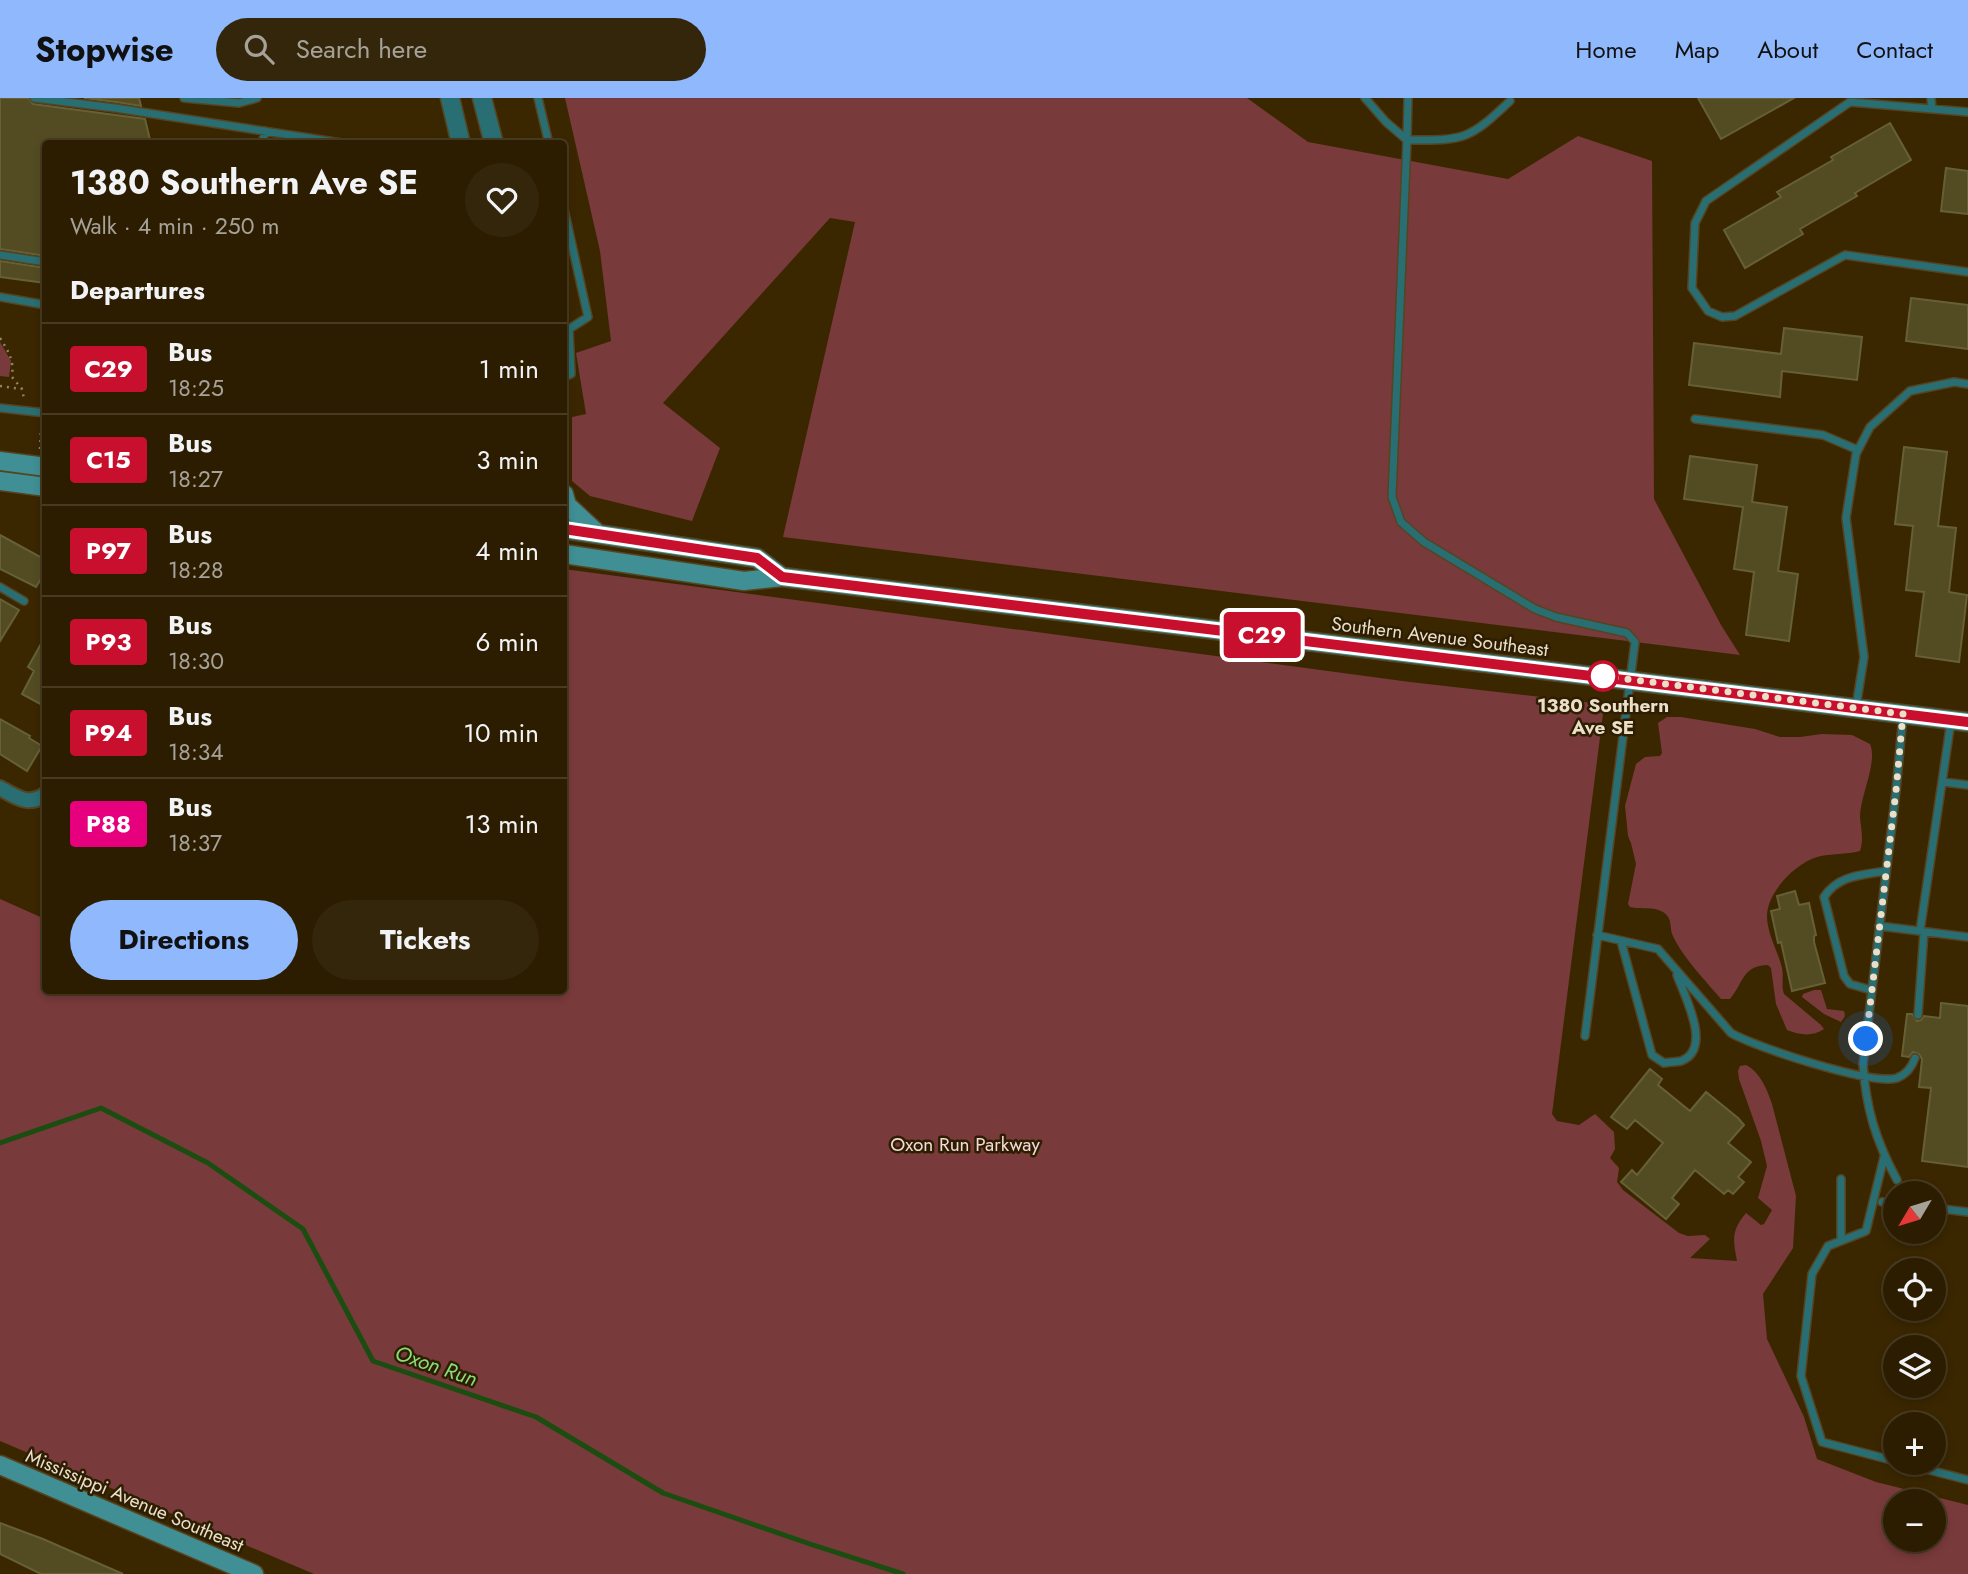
<!DOCTYPE html>
<meta charset="utf-8">
<style>
:root{--surface:#2c1d00;--page:#34260a;--text:#f1f3f6;--muted:#a6a299;--line:#483b22;--accent:#8fb8fd}
body{margin:0;font-family:Jost,sans-serif;background:var(--page);color:var(--text);height:100vh;display:flex;flex-direction:column;font-size:26px;white-space:nowrap}
*{box-sizing:border-box;margin:0}
p{font-size:23px;color:var(--muted)}
.icon{flex:none;width:38px;height:38px;fill:none;stroke:currentColor;stroke-width:2;stroke-linecap:round;stroke-linejoin:round}
.map{position:relative;flex:1;overflow:hidden}
.sheet{position:absolute;left:42px;top:42px;width:525px;height:854px;display:flex;flex-direction:column;background:var(--surface);border-radius:7px;box-shadow:0 4px 10px #0003,0 0 0 2px var(--line)}
.sheet>*{flex:none}
.badge{padding:0 14px;border-radius:5px;font-size:24px;line-height:46px}
.needle{width:46px;rotate:232deg}
.fabs{position:absolute;left:1883px;top:1083px;display:grid;gap:14px}
.fabs a{display:grid;place-items:center;width:63px;height:63px;border-radius:50%;background:var(--surface);box-shadow:0 4px 10px #0003,0 0 0 2px var(--line);font-size:35px}
.you{position:absolute;width:35px;height:35px;margin:-18px;border:5px solid #fff;border-radius:50%;background:#1a73e8;box-shadow:0 0 0 10px #1a73e833}
.map>.badge{position:absolute;translate:-50% -50%;box-shadow:0 0 0 4px #fff}
h2{padding:0 28px;font-size:26px;line-height:63px}
.round{display:grid;place-items:center;flex:none;width:74px;height:74px;border-radius:37px;background:var(--page)}
.headline{display:flex;align-items:center;justify-content:space-between;height:119px;padding:0 28px}
h1{font-size:33px;font-weight:700;line-height:52px}
.action{display:flex;gap:14px;margin-top:auto;padding:14px 28px}
.action a{flex:1;height:80px;border-radius:42px;background:var(--accent);color:#111;font-size:28px;font-weight:700;line-height:80px;text-align:center}
.action a+a{background:var(--page);color:var(--text)}
ul{padding:0;list-style:none}
li{display:flex;align-items:center;gap:21px;height:91px;padding:0 28px;border-top:2px solid var(--line)}
li div{flex:1}
li b{display:block;font-size:26px}
li em{font-style:normal}
li .badge{min-width:77px;font-weight:700;text-align:center}
header{display:flex;align-items:center;gap:42px;box-sizing:border-box;height:98px;padding:0 35px;background:var(--accent);color:#111}
header strong{font-size:33px}
nav{display:flex;gap:38px;margin-inline-start:auto;font-size:24px}
.search{width:490px;height:63px;background:var(--page);display:flex;align-items:center;gap:18px;box-sizing:border-box;padding:0 24px;border-radius:38px;color:var(--muted);font-size:26px}
.map>svg:first-child{display:block}
</style>
<header>
<strong>Stopwise</strong>
<div class="search"><svg class="icon" aria-label="search" viewBox="0 0 24 24"><circle cx="10" cy="10" r="6"/><path d="M15 15l6 6"/></svg>Search here</div>
<nav><a>Home</a><a>Map</a><a>About</a><a>Contact</a></nav>
</header>
<div class="map">
<svg width="1968" height="1476" viewBox="0 0 1968 1476">
<rect width="100%" height="100%" fill="#3a2700"/>
<path fill="#793a3b" fill-rule="evenodd" d="M565 0H1247L1308 44 1508 81 1578 38 1652 63 1654 401 1721 527 1740 557 783 439 855 124 830 120 663 305 720 350 692 423 590 398 572 383V319L586 316 576 255 611 243 600 153Z
M0 244 11 263 9 279 0 278Z
M564 471 1410 584 1602 606 1604 608 1552 1016 1557 1023 1579 1027 1595 1016 1614 1034 1615 1051 1610 1060 1619 1070 1617 1084 1623 1092 1679 1135 1688 1138 1705 1137 1710 1141 1690 1160 1737 1163C1733 1142 1731 1133 1746 1115L1761 1127 1764 1126 1772 1112 1758 1100 1767 1068 1761 1043 1739 981 1738 973 1740 968 1746 967C1760 974 1767 991 1772 1006L1796 1098 1793 1150 1763 1196 1767 1241 1804 1319 1817 1361 1876 1384 1968 1407V1476H314L0 1343V801L45 821 46 892H564ZM1895 1404H1934V1442H1895Z
M1667 619H1681L1755 631 1780 639H1800L1822 636 1852 637 1870 646C1878 664 1860 698 1860 719 1861 732 1864 740 1860 753 1846 757 1831 755 1817 759 1796 765 1767 794 1767 818 1767 836 1778 853 1782 870 1784 880 1781 887 1784 896L1821 927 1824 931C1812 939 1800 937 1787 932L1776 906 1771 870 1768 867C1742 868 1744 884 1730 901H1721C1706 883 1683 860 1673 838 1669 829 1673 820 1663 814 1653 808 1641 812 1630 809L1628 806 1636 766 1631 745 1628 738 1625 708 1636 666 1645 659 1660 658 1662 655 1658 625Z
M1821 892 1827 911 1844 913 1845 918 1841 924 1824 916 1802 899 1803 896 1814 892Z"/>
<g fill="none" stroke-linecap="round" stroke-linejoin="round">
<path stroke="#1b4d10" stroke-width="5" d="M0 1045 101 1010 208 1065 303 1131 373 1263 536 1319 663 1395 810 1446 903 1476"/>
</g>
<path fill="#534c22" stroke="#666036" stroke-width="2" d="M0 0H28L33 6 145 21 151 46H46V158L0 151Z
M84 0H139L141 8 116 4Z
M1698 0H1794L1721 41Z
M1890 25 1911 62 1855 95 1857 98 1800 131 1803 136 1745 170 1724 132 1781 99 1777 94 1833 62 1831 59Z
M1946 70 1968 73V116L1941 113Z
M0 163 46 170V185L0 179Z
M1911 200 1968 207V251L1906 243Z
M1784 230 1862 239 1857 282 1782 273 1780 299 1689 287 1694 245 1781 256Z
M1904 349 1947 354 1938 428 1956 430 1949 494 1967 497 1959 564 1916 558 1924 494 1906 492 1913 428 1895 426Z
M1690 358 1757 367 1752 404 1787 409 1778 473 1798 476 1789 543 1746 537 1754 474 1734 471 1743 409 1684 401Z
M0 437 46 462V473L36 489 0 471Z
M0 501 19 512 0 543Z
M46 537V609L22 596 34 573 28 569Z
M0 621 30 638 29 640 42 648 27 673 0 656Z
M1795 793 1799 807 1809 805 1816 837 1814 838V844L1825 885 1792 893 1781 844 1778 845 1771 813 1780 811 1777 798Z
M1941 905 1968 908V1069L1922 1063 1931 990 1919 989 1922 961 1919 956 1913 954 1909 959 1902 958 1907 916H1912L1917 923 1921 922 1924 918 1940 920Z
M1650 971 1662 981 1658 987 1690 1013 1706 994 1738 1020 1744 1027 1728 1045 1751 1064 1738 1079 1744 1084 1733 1096 1728 1092 1724 1096 1695 1072 1672 1100 1679 1106 1666 1121 1621 1084 1632 1072 1637 1077 1663 1045 1635 1022 1627 1031 1611 1019Z
M0 1425 43 1441 123 1476H41L0 1456Z"/>
<g fill="none" stroke-linecap="round" stroke-linejoin="round">
<defs>
<path id="service" d="M34 0 115 10 348 46
M184 0 239 5 257 0
M538 0 549 46
M1365 0 1386 24 1407 42 1392 399 1401 424 1424 444 1535 511 1556 519 1627 535 1635 544 1585 938
M1408 0 1407 42C1464 42 1468 43 1510 3
M1931 0 1932 11
M1968 14 1850 4 1706 103 1695 125 1692 190 1708 213 1722 219 1735 218 1845 157 1968 174
M262 46 265 33
M564 111 588 219 569 231 571 276 564 279
M0 157 46 164
M0 199 46 207
M0 310 46 315
M1695 321 1823 337 1858 352
M0 489 24 503
M1856 609 1864 559 1846 420 1856 356 1870 329 1910 293 1954 284 1968 286
M1943 684 1968 687
M1879 828 1968 839
M1920 833 1951 623
M1597 837 1658 851 1731 935C1755 949 1873 988 1897 980 1907 976 1912 969 1915 960
M1621 843 1652 957 1664 965C1669 964 1676 964 1681 963 1713 951 1685 899 1677 877
M1871 892 1850 886 1844 878 1824 799C1838 777 1862 777 1886 773
M1918 917 1924 834
M1884 1059 1866 1133 1828 1148 1812 1176 1801 1278 1822 1344 1895 1363
M1897 1082C1876 1043 1866 1011 1863 966L1896 693 1903 617
M1882 1104 1895 1106
M1934 1110 1968 1114
M1841 1142V1081
M1902 1365 1968 1382"/>
<path id="minor" d="M0 690C16 699 29 709 46 696"/>
<path id="tertiary" d="M450 0 461 46
M482 0 494 46"/>
<path id="secondary" d="M0 363 46 369
M0 383 46 389
M564 396 567 407 597 435
M564 431 757 460 782 479
M564 456 744 483 782 479 1968 624
M0 1367 254 1476"/>
</defs>
<use href="#service" stroke="#564420" stroke-width="10"/>
<use href="#minor" stroke="#564420" stroke-width="18"/>
<use href="#tertiary" stroke="#564420" stroke-width="21"/>
<use href="#secondary" stroke="#564420" stroke-width="21"/>
<path stroke="#948567" stroke-width="2.5" stroke-dasharray="2 5" stroke-linecap="butt" d="M0 240C9 254 14 262 12 279L22 291 24 301
M0 288 22 291
M40 351 41 330"/>
<use href="#service" stroke="#286e72" stroke-width="7"/>
<use href="#minor" stroke="#286e72" stroke-width="14"/>
<use href="#tertiary" stroke="#286e72" stroke-width="18"/>
<use href="#secondary" stroke="#3f8f94" stroke-width="18"/>
</g>
<g fill="none" stroke-linecap="round" stroke-linejoin="round">
<defs>
<path id="line" d="M564 431 757 460 782 479 1968 624"/>
</defs>
<use href="#line" stroke="#fff" stroke-width="16"/>
<use href="#line" stroke="#c8102e" stroke-width="10"/>
<path stroke="#ebdfca" stroke-width="7" stroke-dasharray="0 12.6" d="M1603 578 1903 616 1896 693 1866 941"/>
</g>
<circle fill="#fff" stroke="#c8102e" stroke-width="3.5" cx="1603" cy="578" r="14"/>
<g text-anchor="middle" stroke-width="5" stroke-linejoin="round" paint-order="stroke">
<g font-size="19" fill="#ebdfca" stroke="#2d1e02">
<text transform="translate(1440 538) rotate(7)" y="7">Southern Avenue Southeast</text>
<text transform="translate(135 1402) rotate(23)" y="7">Mississippi Avenue Southeast</text>
</g>
<g font-size="19" font-weight="bold" fill="#ebdfca" stroke="#2d1e02">
<text x="1603" y="614">1380 Southern<tspan x="1603" dy="22">Ave SE</tspan></text>
</g>
<g font-size="19" fill="#f5d8d7" stroke="#2d1e02">
<text x="965" y="1053">Oxon Run Parkway</text>
</g>
<g font-size="21" font-style="italic" fill="#88de78" stroke="#2d1e02">
<text transform="translate(436 1268) rotate(19)" y="7">Oxon Run</text>
</g>
</g>
</svg>
<div class="fabs">
<a><svg class="needle" viewBox="-14 -14 28 28"><path d="M0-13l5 13h-10z" fill="#e53935"/><path d="M0 13l5-13h-10z" fill="#a6a299"/></svg></a>
<a><svg class="icon" aria-label="locate" viewBox="0 0 24 24"><circle cx="12" cy="12" r="6"/><path d="M12 2v4M12 18v4M2 12h4M18 12h4"/></svg></a>
<a><svg class="icon" aria-label="layers" viewBox="0 0 24 24"><path d="M12 4l9 5-9 5-9-5zM3 14l9 5 9-5"/></svg></a>
<a>+</a>
<a>−</a>
</div>
<div class="you" style="left:1866px;top:941px"></div>
<b class="badge" style="left:1262px;top:537px;background:#c8102e;color:#fff">C29</b>
<section class="sheet">
<div class="headline"><div><h1>1380 Southern Ave SE</h1><p>Walk · 4 min · 250 m</p></div><a class="round"><svg class="icon" aria-label="heart" viewBox="0 0 24 24"><path d="M12 20l-8-8c-3-5 5-10 8-4 3-6 11-1 8 4z"/></svg></a></div>
<h2>Departures</h2>
<ul>
<li><span class="badge" style="background:#c8102e;color:#fff">C29</span><div><b>Bus</b><p>18:25</p></div><em>1 min</em></li>
<li><span class="badge" style="background:#c8102e;color:#fff">C15</span><div><b>Bus</b><p>18:27</p></div><em>3 min</em></li>
<li><span class="badge" style="background:#c8102e;color:#fff">P97</span><div><b>Bus</b><p>18:28</p></div><em>4 min</em></li>
<li><span class="badge" style="background:#c8102e;color:#fff">P93</span><div><b>Bus</b><p>18:30</p></div><em>6 min</em></li>
<li><span class="badge" style="background:#c8102e;color:#fff">P94</span><div><b>Bus</b><p>18:34</p></div><em>10 min</em></li>
<li><span class="badge" style="background:#e6007e;color:#fff">P88</span><div><b>Bus</b><p>18:37</p></div><em>13 min</em></li>
</ul>
<div class="action"><a>Directions</a><a>Tickets</a></div>
</section>
</div>
